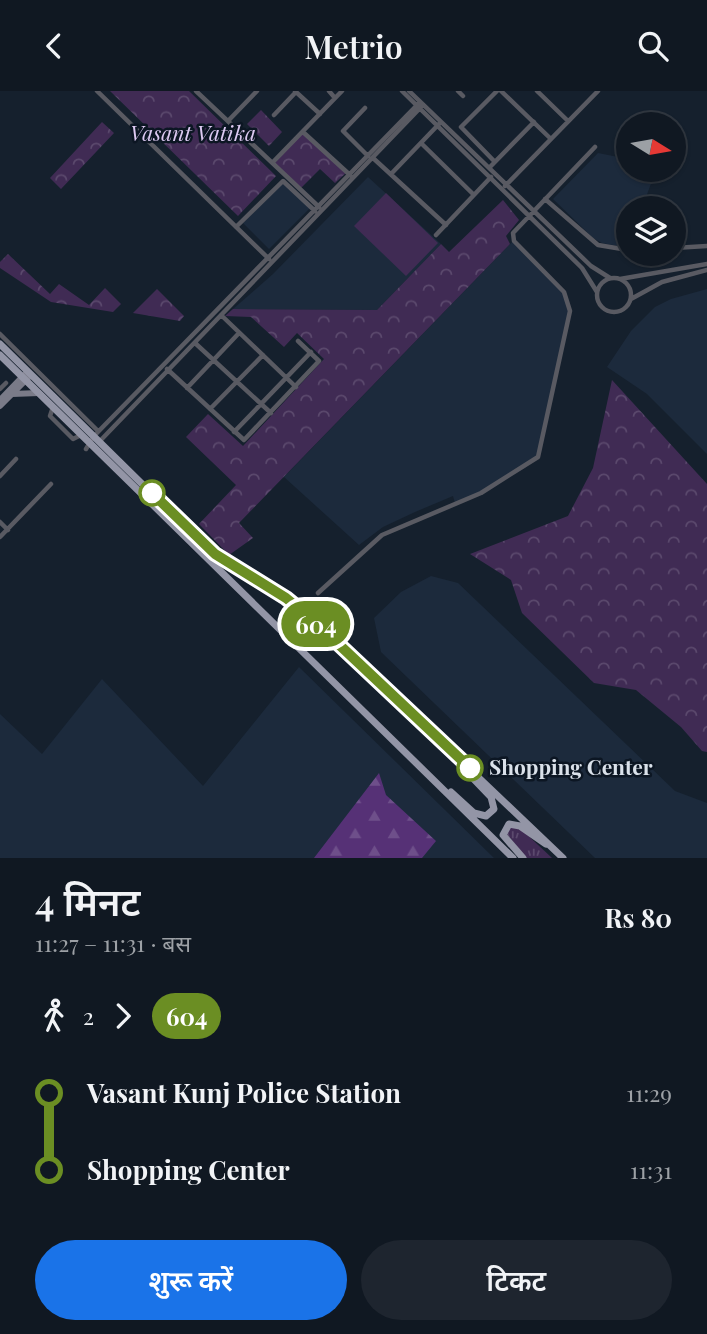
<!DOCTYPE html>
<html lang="hi">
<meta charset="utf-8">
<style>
:root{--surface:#101822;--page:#1e252f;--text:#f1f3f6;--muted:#9ca0a5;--line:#303740;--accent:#1a73e8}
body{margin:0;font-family:"Playfair Display","Noto Sans Devanagari",serif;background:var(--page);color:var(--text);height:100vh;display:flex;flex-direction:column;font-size:26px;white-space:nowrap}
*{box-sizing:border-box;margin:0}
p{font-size:23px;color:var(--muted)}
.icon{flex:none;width:38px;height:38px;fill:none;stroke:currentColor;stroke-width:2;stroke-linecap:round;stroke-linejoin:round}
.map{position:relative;height:767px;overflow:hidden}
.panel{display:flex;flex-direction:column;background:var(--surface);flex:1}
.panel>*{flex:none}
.badge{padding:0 14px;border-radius:23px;font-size:24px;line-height:46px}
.needle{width:46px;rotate:101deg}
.buttons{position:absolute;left:616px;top:21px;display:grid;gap:14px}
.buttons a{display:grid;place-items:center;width:70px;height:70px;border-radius:50%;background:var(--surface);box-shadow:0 2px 5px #0004,0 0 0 2px var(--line);font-size:35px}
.map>.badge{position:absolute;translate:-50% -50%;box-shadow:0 0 0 4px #fff}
.legs{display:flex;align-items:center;gap:10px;height:77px;padding:0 35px;font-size:23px}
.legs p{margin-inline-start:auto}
.head{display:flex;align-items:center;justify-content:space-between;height:119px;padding:0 35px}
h1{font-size:38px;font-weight:600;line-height:52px}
.button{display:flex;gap:14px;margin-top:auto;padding:14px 35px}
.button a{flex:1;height:80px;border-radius:42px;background:var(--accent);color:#fff;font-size:28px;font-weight:600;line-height:80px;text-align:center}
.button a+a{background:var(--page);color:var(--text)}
ul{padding:0 35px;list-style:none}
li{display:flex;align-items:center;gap:24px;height:77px;font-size:26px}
li i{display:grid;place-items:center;width:10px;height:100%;margin:0 9px;background:currentColor}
li i::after{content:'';width:18px;height:18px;margin:-9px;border:5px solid;border-radius:50%;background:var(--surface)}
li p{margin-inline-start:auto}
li:first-child i{background:linear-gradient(#0000 50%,currentColor 0)}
li:last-child i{background:linear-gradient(currentColor 50%,#0000 0)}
header{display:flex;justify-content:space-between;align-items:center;height:91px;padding:0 35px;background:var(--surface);font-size:32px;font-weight:600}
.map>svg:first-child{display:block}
</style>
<header><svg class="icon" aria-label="back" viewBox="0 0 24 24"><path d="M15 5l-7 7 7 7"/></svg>Metrio<svg class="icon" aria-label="search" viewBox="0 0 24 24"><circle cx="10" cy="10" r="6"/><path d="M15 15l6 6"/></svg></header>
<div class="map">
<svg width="707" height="767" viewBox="0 0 707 767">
<defs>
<pattern id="grass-tufts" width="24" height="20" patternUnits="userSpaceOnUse" patternTransform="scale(1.75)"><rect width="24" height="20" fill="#402b54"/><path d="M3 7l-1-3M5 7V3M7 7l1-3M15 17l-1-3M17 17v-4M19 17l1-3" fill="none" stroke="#5b496d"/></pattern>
<pattern id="forest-firs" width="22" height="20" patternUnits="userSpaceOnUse" patternTransform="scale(1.75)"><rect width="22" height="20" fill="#563176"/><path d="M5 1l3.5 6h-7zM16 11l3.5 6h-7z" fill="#6e4f8a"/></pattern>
<pattern id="park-crowns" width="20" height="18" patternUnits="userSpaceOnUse" patternTransform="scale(1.75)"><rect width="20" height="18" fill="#402b54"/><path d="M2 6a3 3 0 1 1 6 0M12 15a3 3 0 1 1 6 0" fill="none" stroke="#5b496d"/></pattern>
</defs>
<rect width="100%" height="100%" fill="#15202d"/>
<path fill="#1c2a3c" d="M598 62 628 68V79H656L642 117H628V157L602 152 593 147 553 108Z
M368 86 441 153 377 219 233 218 273 183Z
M284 91 310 117 269 158 243 132Z
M513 150 564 201 570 220 541 361 525 377 477 404 455 412 453 405 415 421 383 436 359 454 284 386Z
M707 198V363L647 303 607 276 631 240 655 216 671 208Z
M431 485 458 492 675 700 707 712V767H595L381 561 374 527 401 501Z
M299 576 494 767H0V623L42 663 102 588 203 695Z"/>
<path fill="url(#grass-tufts)" d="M511 736 520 737 552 767H526L506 742Z"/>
<path fill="url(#forest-firs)" d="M379 682 386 704 436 750 422 767H314Z"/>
<path fill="url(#park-crowns)" d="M110 0H189L276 85 238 125Z
M261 19 282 41 269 55 247 33Z
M102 31 114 42 61 98 50 87Z
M303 41 347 81 335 92 320 78 300 98 274 73Z
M503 109 519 129 506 145 510 153 239 432 253 447 229 464 199 433 236 394 186 346 208 323 243 355 324 268 297 242 284 256 251 226 225 225 233 218 377 219 441 153 449 161Z
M8 163 50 203 59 193 89 214 105 197 121 213 113 221 51 211 0 177V171Z
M157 198 184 225 180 230 133 222Z
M612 289 707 393V661L702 660 681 636 636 599 594 592 522 522 511 489 470 463 568 425 593 377Z"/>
<path fill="#402b54" d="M386 102 438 152 406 185 354 135Z"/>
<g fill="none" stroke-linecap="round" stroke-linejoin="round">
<path stroke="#595a62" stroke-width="4.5" d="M97 0 269 168
M196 0 319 116
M295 0 320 23
M329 0 335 7
M402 0 582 177 597 201
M409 0 591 175 610 187
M458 0 463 5
M501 0 551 48
M537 0 568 30
M365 17 343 40 368 65
M274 24 296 1
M228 30 257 0
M303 41 350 84
M421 52 474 104
M373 67 446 134
M273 71 342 0
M495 71 461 36 497 0
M489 77 534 31
M391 83 439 33
M505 95 598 0
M545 108 598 154 628 159
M236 136 283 90 315 120
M436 144 491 86
M674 157 707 155
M597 204a17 17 0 1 1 34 0a17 17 0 1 1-34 0Z
M620 188 707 173
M631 208 662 191 707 179
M221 224 296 296
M0 243 98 340
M195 252 271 322
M167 278 244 349 319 270 298 250
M187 297 239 242
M0 298 6 292
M53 316 50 325 73 348 81 344
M210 318 263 264
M234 341 311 261
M99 351 423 14
M86 358 94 345 420 11
M0 385 16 368
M0 431 8 439
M0 446 51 393
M318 502 382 444 481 402 538 366 570 220 564 201 514 150 513 142 595 56"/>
<path stroke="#7a7b88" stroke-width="6" d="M12 303 39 302
M0 309 25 283
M0 315 28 287"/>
<path stroke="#9395a6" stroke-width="7" d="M0 253 201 451 286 507 314 530 563 767
M0 264 513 767
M451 701 474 722 486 725 494 718 491 706 466 680
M523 767 503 744 509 733 520 735 546 753"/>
</g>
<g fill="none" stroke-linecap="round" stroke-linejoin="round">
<defs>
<path id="line-1" d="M152 402 215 463 286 507 314 530 470 677"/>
</defs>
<use href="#line-1" stroke="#fff" stroke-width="16"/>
<use href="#line-1" stroke="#6b8e23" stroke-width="10"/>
</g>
<g fill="#fff" stroke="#6b8e23" stroke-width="3.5">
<circle cx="152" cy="402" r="12"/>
<circle cx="470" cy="677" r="12"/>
</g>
<g text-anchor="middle" stroke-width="5" stroke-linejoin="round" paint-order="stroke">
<g font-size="21" font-style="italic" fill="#ddcaf2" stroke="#0c1623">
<text x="193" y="50">Vasant Vatika</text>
</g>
<g font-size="21" font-weight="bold" fill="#dae1ea" stroke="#0c1623" text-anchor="start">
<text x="489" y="684">Shopping Center</text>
</g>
</g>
</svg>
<div class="buttons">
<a><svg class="needle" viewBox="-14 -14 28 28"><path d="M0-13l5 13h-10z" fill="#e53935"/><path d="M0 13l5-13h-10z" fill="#9ca0a5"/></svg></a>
<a><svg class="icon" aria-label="layers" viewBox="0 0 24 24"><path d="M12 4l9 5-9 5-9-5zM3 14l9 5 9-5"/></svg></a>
</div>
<b class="badge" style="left:316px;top:533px;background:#6b8e23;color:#fff">604</b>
</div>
<section class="panel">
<div class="head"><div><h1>4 मिनट</h1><p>11:27 – 11:31 · बस</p></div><b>Rs 80</b></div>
<div class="legs"><svg class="icon" aria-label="walk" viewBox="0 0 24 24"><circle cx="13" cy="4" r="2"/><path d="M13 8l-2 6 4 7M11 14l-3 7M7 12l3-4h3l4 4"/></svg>2<svg class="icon" aria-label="forward" viewBox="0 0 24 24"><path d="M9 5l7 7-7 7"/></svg><b class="badge" style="background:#6b8e23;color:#fff">604</b></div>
<ul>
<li><i style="color:#6b8e23"></i><b>Vasant Kunj Police Station</b><p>11:29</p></li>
<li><i style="color:#6b8e23"></i><b>Shopping Center</b><p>11:31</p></li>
</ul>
<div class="button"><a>शुरू करें</a><a>टिकट</a></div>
</section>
